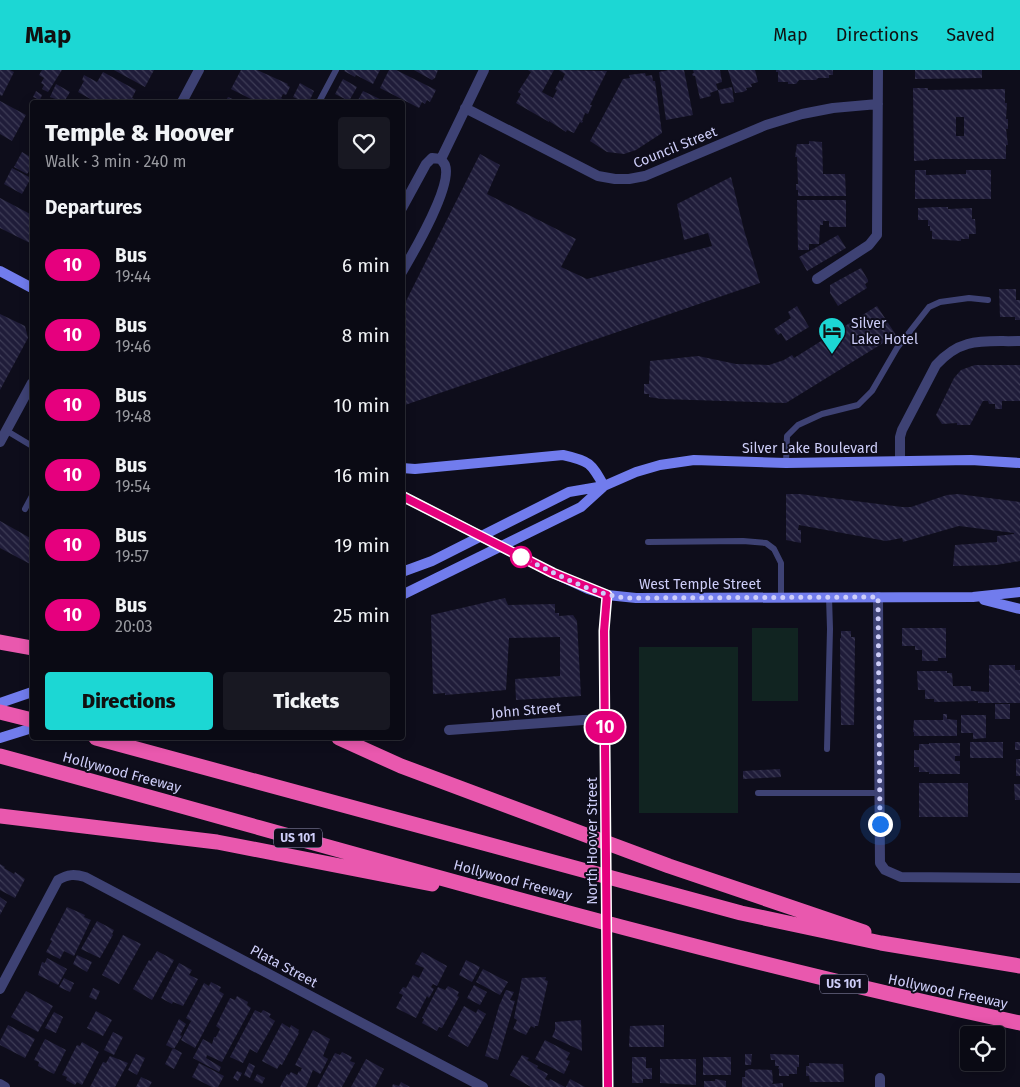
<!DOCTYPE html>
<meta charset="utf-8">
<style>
:root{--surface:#0a0a14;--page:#181822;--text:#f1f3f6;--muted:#999aa0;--line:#2a2b34;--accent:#1cd7d4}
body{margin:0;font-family:"Fira Sans",sans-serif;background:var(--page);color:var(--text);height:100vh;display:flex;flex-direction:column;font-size:19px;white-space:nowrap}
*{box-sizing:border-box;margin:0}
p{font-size:16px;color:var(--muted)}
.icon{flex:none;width:28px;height:28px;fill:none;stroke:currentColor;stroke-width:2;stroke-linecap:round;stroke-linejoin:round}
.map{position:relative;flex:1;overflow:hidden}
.details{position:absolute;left:30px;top:30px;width:375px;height:640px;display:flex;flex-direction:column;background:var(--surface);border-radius:5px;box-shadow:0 2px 12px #0003,0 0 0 1px var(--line)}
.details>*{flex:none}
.badge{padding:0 10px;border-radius:16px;font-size:18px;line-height:32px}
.controls{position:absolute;left:960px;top:956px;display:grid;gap:10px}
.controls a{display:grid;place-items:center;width:45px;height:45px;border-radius:5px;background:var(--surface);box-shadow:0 2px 12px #0003,0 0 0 1px var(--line);font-size:25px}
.you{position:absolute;width:25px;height:25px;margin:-12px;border:4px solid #fff;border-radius:50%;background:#1a73e8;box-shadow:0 0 0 8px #1a73e833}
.map>.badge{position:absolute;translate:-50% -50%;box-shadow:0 0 0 2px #fff}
h2{padding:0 15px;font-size:19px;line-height:45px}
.round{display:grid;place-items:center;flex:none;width:52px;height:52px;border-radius:5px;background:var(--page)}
.headline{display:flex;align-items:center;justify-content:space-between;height:85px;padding:0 15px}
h1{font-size:24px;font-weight:800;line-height:38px}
.cta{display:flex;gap:10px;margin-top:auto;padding:10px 15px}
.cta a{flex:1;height:58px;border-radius:5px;background:var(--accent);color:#111;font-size:20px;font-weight:800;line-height:58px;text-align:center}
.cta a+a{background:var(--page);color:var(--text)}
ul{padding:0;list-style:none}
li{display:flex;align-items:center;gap:15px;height:70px;padding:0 15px}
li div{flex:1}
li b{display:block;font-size:19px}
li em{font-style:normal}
li .badge{min-width:55px;font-weight:700;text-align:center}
header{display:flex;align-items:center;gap:30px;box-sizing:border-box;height:70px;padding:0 25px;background:var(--accent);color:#111}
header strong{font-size:24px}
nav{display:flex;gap:28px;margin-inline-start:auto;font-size:18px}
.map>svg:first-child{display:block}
</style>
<header>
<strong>Map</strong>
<nav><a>Map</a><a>Directions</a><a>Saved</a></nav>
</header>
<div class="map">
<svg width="1020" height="1017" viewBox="0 0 1020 1017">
<defs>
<pattern id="building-back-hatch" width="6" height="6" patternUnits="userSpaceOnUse" patternTransform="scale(1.25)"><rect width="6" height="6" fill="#1f1c39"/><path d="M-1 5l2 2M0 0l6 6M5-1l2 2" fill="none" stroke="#3e3c56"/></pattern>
</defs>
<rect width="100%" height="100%" fill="#0e0d1b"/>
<path fill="#112421" d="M752 558H798V631H752Z
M639 577H738V743H639Z"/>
<path fill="url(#building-back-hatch)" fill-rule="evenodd" d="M0 0H10L14 2 2 26 0 25Z
M42 0H62L48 22 42 19 44 15 41 13 44 8 39 5Z
M114 0H154L145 17Z
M241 0H257L288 14 287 15 290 17 286 25 283 24 281 28 284 30 282 32H257L231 19Z
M345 0H380L373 14 356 5 355 7 344 1Z
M389 0H396L436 20 430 32 427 30 425 34 422 32 419 38 380 18Z
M414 0H438L435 8 432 10Z
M528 0H554L542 22 553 28 557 20 555 19 560 10 562 11 565 4 559 0 607 1 590 35H592L588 44 585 43 582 51H583L582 53 580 52 574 63 567 60 566 62 549 51V52L516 33 521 24 518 22 531 2Z
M669 0H684L693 45 666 50 659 2Z
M693 0H720L722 12 716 14 718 20 732 17 734 32 721 34 718 20 710 23 711 26 700 29 695 6H693L692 4 694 3Z
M728 0H755L758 12 751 14 752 17 746 18 747 20 743 22 735 23Z
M776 0H833V5H829V8H818L816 10H799L796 14H788V12H778V2H776Z
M915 0H982V8L915 9Z
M103 2 136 20 132 28 136 30 135 32H96L78 22 84 11 82 10 84 5 97 12Z
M645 3 646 6 652 5 653 11H655L662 63 636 80 624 84 607 82 590 71 623 9 630 8 629 5Z
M343 9 357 17 349 31 335 24Z
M300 13 314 21 309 32H304L293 27Z
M56 14 70 22 64 32 50 27Z
M913 18H928V20L1005 19V33H1007L1006 49H1008V59H1006L1008 75H1006V89H929V90L914 91ZM956 47H964V66H956Z
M36 21 42 25 40 30 33 27Z
M363 21 386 32H357Z
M228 27 239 32H225Z
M0 31 26 45 12 71 0 64Z
M809 71 822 72 823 104H845L846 126H798V120H796V114H798L797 87H795L797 74H809Z
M22 82 32 88V97L27 104 14 97Z
M480 84 500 95 487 124 576 169 561 197 587 209 712 176 708 163 684 170 677 134 731 107 744 160 760 213 402 336V239Z
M12 98 31 108 22 124 4 114Z
M915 100H926V105L966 104V100H991V129H915Z
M0 128 32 145V174L0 158Z
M797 130H846V157H829V151H823V155H820L819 174H809V180H798Z
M938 137H948V139L972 138V149H975L976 164H969V169H961V171L932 169V161H930V156H928V150H918V138Z
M838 165 846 178 807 201 799 187Z
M861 198 868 210V212L865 214 867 218 838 236 830 223V215Z
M999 219H1016V230H1020V250H1015V247H1000Z
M797 236 809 257 786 271 781 263 778 265 774 259 791 248 788 242Z
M877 236 896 265 786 333 662 329 649 327V324H644V314H649L650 291 698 286 736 294 769 295 784 290 792 285 794 288Z
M0 244 25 256 28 268 0 320Z
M975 295H1020V331H1002V339H995V334H989L988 331H983L970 355H957V353L942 354 936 345 954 308 961 300Z
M786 424H800L902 437H911L947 425 958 424 1020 432V491L996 495 953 496 955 475 997 472V466L1014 464V463L959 456 903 472 902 468 886 471 799 455 798 460H801V473L786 470Z
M0 451 32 469V495L0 478Z
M505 528 508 535 555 534V543H559V546L573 545 577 551 581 626 516 630 515 609 560 606V567L509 568 506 620 445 625V623L433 624 431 545Z
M902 558H946V588H938V591H922V580H915V576H902Z
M841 561H851V567H855L854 655H841L840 568H841Z
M989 595H1015V600H1020V633H978V631L934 632V629H925V620H918L917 601H947V603H952L953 616H971V621L989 622Z
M995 634H1010V649H995Z
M943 644H947V649L957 650V666H914V662H913L914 650H943Z
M961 645H986V668L973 669V663H961Z
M970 672H1003V688H970Z
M1015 672H1020V680H1015Z
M929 673H960V686H955V691H960V704H929V702H919V697H914V680H919V674H929Z
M1016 689H1020V706H1016Z
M780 699 781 707 743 709V701Z
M919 713H968V747H919Z
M1014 714H1020V730H1015Z
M0 794 5 797 4 798 14 804 15 802 25 809 15 828 0 820Z
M0 827 7 832 0 845Z
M67 837 85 845 84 847 91 850 74 886 64 881 60 889 46 882 52 871 50 870Z
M97 851 114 860 112 864 113 865 100 888 81 879Z
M123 865 141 874 119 914 102 905Z
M157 881 174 890 152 930 133 919 149 890 151 891Z
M422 882 447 896 437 916 433 914 431 917 434 919 429 928 427 926 416 948 396 938 403 925 399 923 403 917 406 918 413 905 419 908 424 898 415 894Z
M77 885 92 892 87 902 73 894Z
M47 888 67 899 58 915 38 905 42 892 45 893Z
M466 890 480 897 472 912 459 905Z
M179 893 192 900 189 905 198 909 183 936 173 932 172 934 161 928Z
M483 899 508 912 500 925 476 912Z
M546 907 545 910 548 911 538 956H535V958L531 956 526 965 513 959 517 950 514 948 522 908Z
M64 908 74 913 70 922 59 917Z
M211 912 221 917 219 921 224 924 195 978 181 970 191 951 186 948 204 913 209 916Z
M474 915 487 922 480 935 467 928Z
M448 916 459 922 457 926 459 927 442 958 439 957 437 961 422 953 424 949 422 948 438 917 445 920Z
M93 918 100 921 96 930 89 927Z
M506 920 514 922 510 930 515 931 498 990 485 986 499 936Z
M26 921 53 936 38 962 11 947Z
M237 926 248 932 247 935 251 938 222 992 207 985 206 988 221 997 219 1002 193 988 203 969 212 974 214 967H216L220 959 216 956 230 928 235 930Z
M464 936 476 943 478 939 486 944 468 977 448 966Z
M255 940 261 943 263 940 271 944 269 947 275 951 257 983 250 979 243 993 230 987Z
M96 941 112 950 103 966 87 958Z
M54 942 63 947 56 963 45 958Z
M179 949 186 954 180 965 182 966 174 979 166 975Z
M581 950 582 981 552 967 555 960V952Z
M282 953 290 958 291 955 299 960 298 962 299 963 282 995 280 994 277 999 262 991Z
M8 955 35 969 25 988 0 975V971Z
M664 955V977H629L630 956Z
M313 960 330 969 323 986 328 989 322 1001 320 1004 313 1000 306 1017H280L287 1004 289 1005 291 1002 297 1005 299 1001 300 1002 302 998 295 995Z
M113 962 123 967 114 985 104 980Z
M45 969 66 980 54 1004 38 996 39 992 34 990Z
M545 970 570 983 566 990 570 991 564 1004 535 989Z
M82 972 99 982 82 1015 77 1012 75 1015 66 1010 67 1007 62 1005 77 975 80 976Z
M173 978 182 983 174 999 165 994Z
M342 982 352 987 350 991 355 993 342 1017H317L335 983 340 985Z
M136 984 145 988 137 1005 128 1000Z
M745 984H752L751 995H745Z
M770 984 799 985V997H797V1004H789V1006H779V999H778L779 996H775V990H771Z
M522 985 529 988 527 990 538 996 537 998 548 1004 545 1009 549 1011 550 1009 565 1017H531L510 1005Z
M110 986 128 993 115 1017H90L103 992 106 993Z
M632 987H646V998H652V1009H643V1013H632Z
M703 987H731V1005H703Z
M366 989 384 999 375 1017H351Z
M660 989H696V1015L660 1013Z
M199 993 224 1006 218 1017H212L192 1007Z
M249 993 255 996 250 1008 244 1005Z
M809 993 843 994 844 1012H810L809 1006H806V996H809Z
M749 999 772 1000 773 1012 772 1014 783 1013V1017H742V1007H745V1001Z
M237 1001 242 1003 238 1011 233 1008Z
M257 1004 265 1008 262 1014 254 1010Z
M141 1007 152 1012 149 1017H136Z
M570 1009 585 1017H566Z
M715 1009 726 1011V1017H704V1011H715Z
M401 1012 410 1017H392L393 1014 399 1016Z"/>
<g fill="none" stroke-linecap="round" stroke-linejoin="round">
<path stroke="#3e4274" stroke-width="6" d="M319 32 336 0
M7 361 32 376
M786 393 787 366 798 355 822 344 858 335 872 321 897 278 929 237 940 232 969 228 988 230
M25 439 32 426
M648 472 743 471 766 473 774 479 781 493V527
M827 679 830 559 829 527
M758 723H879"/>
<path stroke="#3e4274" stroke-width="10" d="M182 32 199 0
M465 38 598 106 615 109H629L645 106 766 55 802 44 833 38 878 34
M441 89 484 0
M402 138 426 94 432 88 441 89C442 91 444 93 445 95 453 115 413 183 402 202
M817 209 869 175 877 165 878 0
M0 372 32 313
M900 391V367L902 360 936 295C962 266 984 272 1020 271
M878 527 880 793 885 800 901 807 1020 808
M449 660 583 650H605
M0 919 58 810C68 804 75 804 85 807L483 1017
M880 1008V1017
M0 1014 5 1017"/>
<path stroke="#3e4274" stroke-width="10" d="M607 525 604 561 608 1017"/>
<path stroke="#717ced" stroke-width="10" d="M0 201 32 218
M402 398 415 399 563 385C590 391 591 393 604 416
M402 426 553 503 588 519 607 525 636 528 973 527 1020 522
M402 502 432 491 569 422 604 416 636 402 660 395 694 390 786 393 971 390 1020 393
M402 525 581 437 603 417
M984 530 1020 539
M0 633 32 622
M0 668 32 658"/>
<path stroke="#e958ae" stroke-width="15" d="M0 572 32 578
M0 642 32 650
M96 668 741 843 881 873 1020 896
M339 668 401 696 669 796 864 862
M0 686C339 778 676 880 1020 953
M0 746 217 772 432 814"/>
</g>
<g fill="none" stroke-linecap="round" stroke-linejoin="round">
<defs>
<path id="line" d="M402 426 553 503 607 525 604 561 608 1017"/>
</defs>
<use href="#line" stroke="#fff" stroke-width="11"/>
<use href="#line" stroke="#e6007e" stroke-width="8"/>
<path stroke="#cecef9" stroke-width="5" stroke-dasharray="0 9" d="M521 487C556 503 588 523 626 528L878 527 880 754"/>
</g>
<defs>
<symbol id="hotel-pin" viewBox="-11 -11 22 30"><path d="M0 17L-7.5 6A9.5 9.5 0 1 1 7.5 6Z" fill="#1cd7d4" stroke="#0e0d1b"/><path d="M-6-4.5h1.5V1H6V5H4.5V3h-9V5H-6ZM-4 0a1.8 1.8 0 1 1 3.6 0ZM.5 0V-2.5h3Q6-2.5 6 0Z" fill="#111"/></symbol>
</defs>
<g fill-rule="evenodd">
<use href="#hotel-pin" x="816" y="245" width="32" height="43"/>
</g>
<circle fill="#fff" stroke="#e6007e" stroke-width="2.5" cx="521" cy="487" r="10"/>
<g text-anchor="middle" stroke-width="4" stroke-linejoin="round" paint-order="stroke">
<g fill="#0e0d1b" stroke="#9494b6" stroke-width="1">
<rect x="274" y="758.5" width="48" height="19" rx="4"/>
<rect x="820" y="904.5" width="48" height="19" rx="4"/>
</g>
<g font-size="12" font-weight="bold" fill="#cecef9">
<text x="298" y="772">US 101</text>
<text x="844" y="918">US 101</text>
</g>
<g font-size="14" fill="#cecef9" stroke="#0e0d1b">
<text transform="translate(675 77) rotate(-22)" y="5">Council Street</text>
<text x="810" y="383">Silver Lake Boulevard</text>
<text x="700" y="519">West Temple Street</text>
<text transform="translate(526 640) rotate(-5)" y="5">John Street</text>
<text transform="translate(122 702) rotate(15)" y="5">Hollywood Freeway</text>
<text transform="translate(592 771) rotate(-90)" y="5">North Hoover Street</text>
<text transform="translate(513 810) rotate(15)" y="5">Hollywood Freeway</text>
<text transform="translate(284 896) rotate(28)" y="5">Plata Street</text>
<text transform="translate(948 921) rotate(12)" y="5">Hollywood Freeway</text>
</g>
<g font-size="14" fill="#cecef9" stroke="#0e0d1b" text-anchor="start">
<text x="851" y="258">Silver<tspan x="851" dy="16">Lake Hotel</tspan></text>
</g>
</g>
</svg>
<div class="controls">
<a><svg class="icon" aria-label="locate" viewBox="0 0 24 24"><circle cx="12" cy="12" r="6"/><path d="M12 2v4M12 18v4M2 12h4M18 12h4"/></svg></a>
</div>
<div class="you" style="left:880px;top:754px"></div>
<b class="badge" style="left:605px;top:657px;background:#e6007e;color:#fff">10</b>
<section class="details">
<div class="headline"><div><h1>Temple &amp; Hoover</h1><p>Walk · 3 min · 240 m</p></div><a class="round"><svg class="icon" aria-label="heart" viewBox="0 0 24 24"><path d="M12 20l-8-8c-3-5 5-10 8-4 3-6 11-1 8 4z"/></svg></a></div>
<h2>Departures</h2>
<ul>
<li><span class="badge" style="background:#e6007e;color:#fff">10</span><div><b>Bus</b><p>19:44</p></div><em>6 min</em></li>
<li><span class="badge" style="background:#e6007e;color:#fff">10</span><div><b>Bus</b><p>19:46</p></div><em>8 min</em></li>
<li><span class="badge" style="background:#e6007e;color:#fff">10</span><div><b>Bus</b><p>19:48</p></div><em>10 min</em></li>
<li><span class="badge" style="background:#e6007e;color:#fff">10</span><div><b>Bus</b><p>19:54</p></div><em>16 min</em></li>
<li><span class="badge" style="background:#e6007e;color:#fff">10</span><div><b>Bus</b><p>19:57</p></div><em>19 min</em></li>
<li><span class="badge" style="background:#e6007e;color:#fff">10</span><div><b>Bus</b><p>20:03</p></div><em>25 min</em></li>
</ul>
<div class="cta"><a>Directions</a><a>Tickets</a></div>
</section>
</div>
